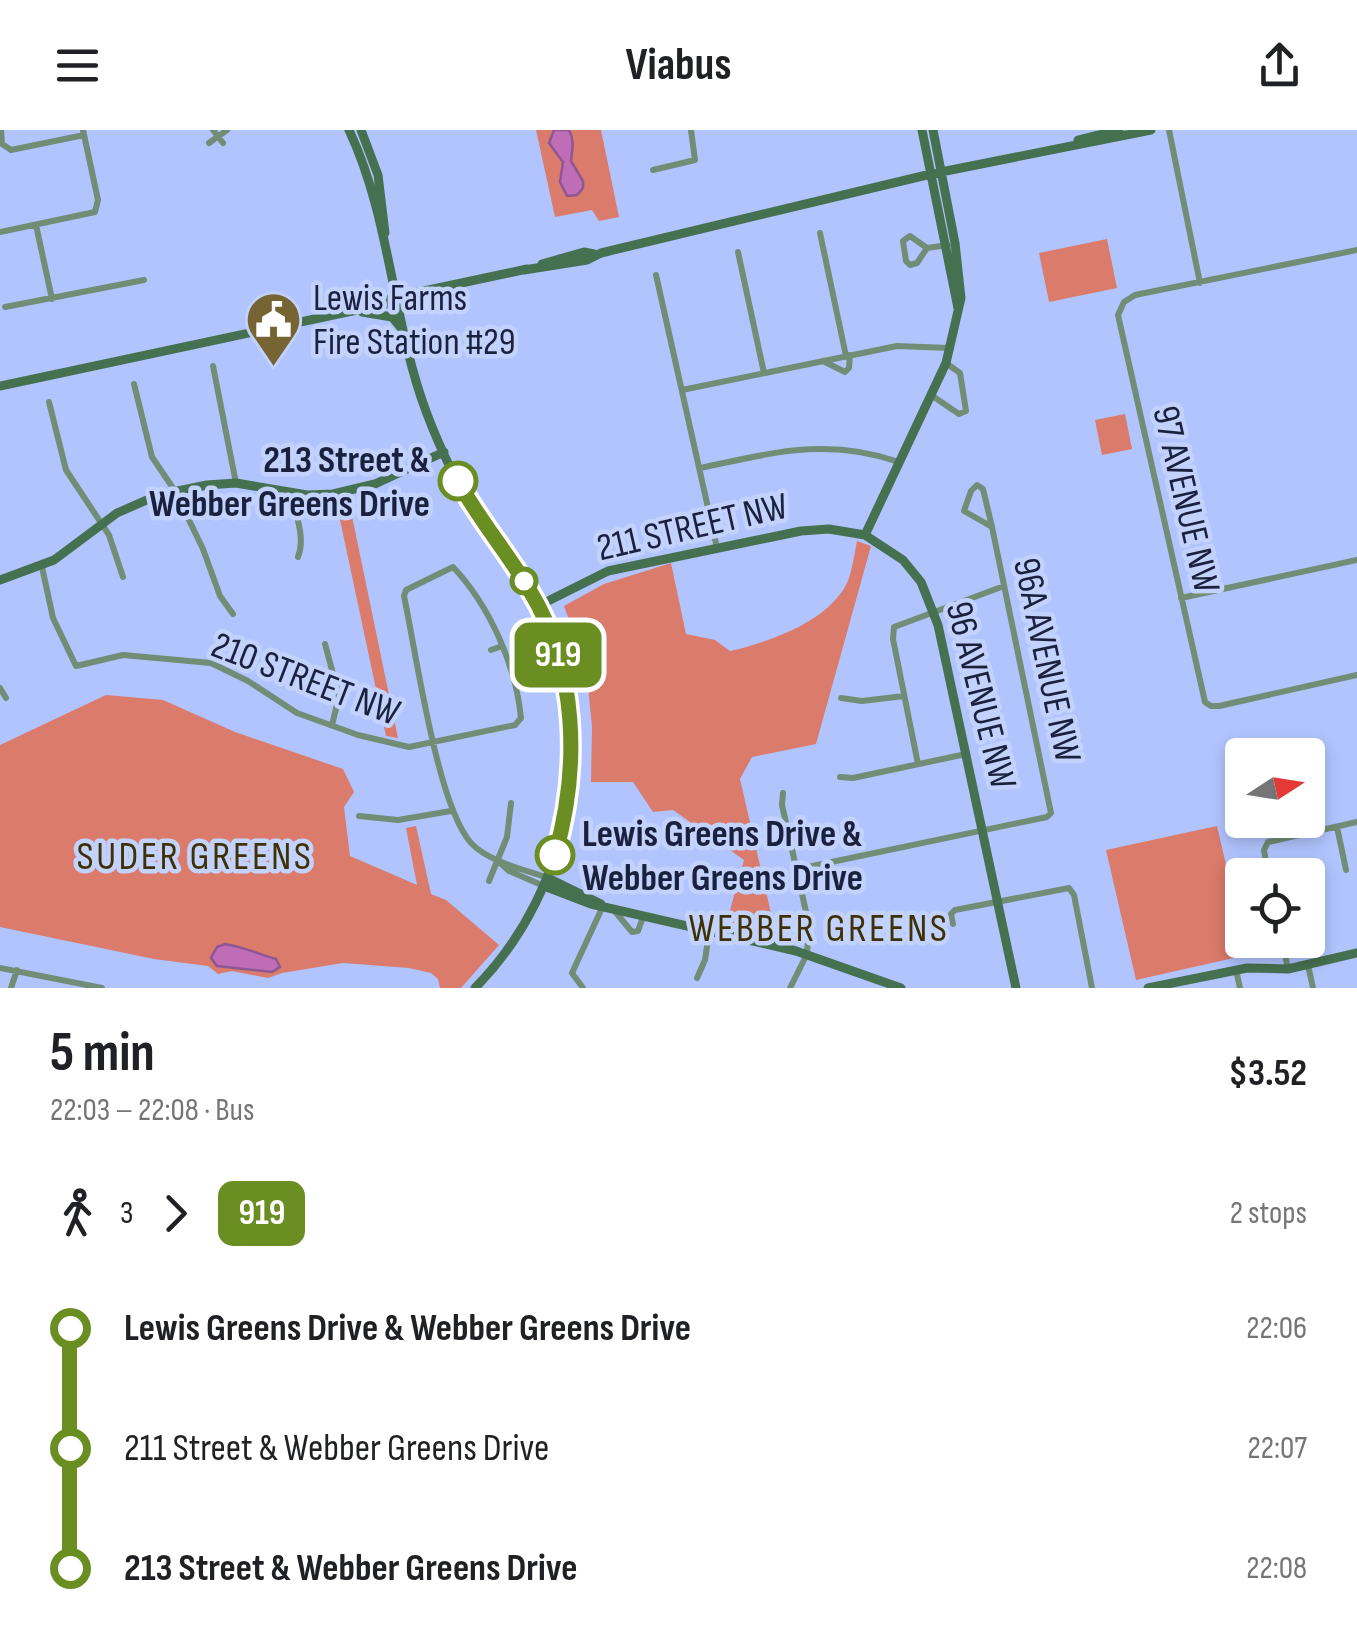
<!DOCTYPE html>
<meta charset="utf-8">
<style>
:root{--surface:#fff;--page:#f6f6f6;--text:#202124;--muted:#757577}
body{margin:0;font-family:"Sofia Sans Condensed",sans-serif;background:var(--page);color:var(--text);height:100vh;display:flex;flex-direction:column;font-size:38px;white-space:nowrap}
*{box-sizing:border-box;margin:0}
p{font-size:32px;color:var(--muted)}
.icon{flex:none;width:55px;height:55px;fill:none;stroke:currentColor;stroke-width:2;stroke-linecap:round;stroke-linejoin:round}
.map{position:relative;height:858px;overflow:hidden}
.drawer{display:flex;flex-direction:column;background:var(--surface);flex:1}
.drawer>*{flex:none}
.badge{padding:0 20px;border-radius:15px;font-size:35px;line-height:65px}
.needle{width:65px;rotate:78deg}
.buttons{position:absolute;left:1225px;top:608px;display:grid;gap:20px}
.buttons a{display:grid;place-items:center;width:100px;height:100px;border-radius:10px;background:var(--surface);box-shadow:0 5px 15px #0003;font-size:50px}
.map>.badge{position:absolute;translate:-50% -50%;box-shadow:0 0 0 5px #fff}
.legs{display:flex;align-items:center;gap:15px;height:110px;padding:0 50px;font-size:32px}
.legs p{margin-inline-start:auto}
.headline{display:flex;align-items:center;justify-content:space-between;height:170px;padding:0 50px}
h1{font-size:55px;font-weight:700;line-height:75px}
ul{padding:0 50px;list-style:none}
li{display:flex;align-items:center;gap:35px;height:120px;font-size:38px}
li i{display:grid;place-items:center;width:15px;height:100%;margin:0 12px;background:currentColor}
li i::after{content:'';width:25px;height:25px;margin:-12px;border:8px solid;border-radius:50%;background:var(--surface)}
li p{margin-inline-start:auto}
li:first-child i{background:linear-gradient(#0000 50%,currentColor 0)}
li:last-child i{background:linear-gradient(currentColor 50%,#0000 0)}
header{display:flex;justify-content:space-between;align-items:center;height:130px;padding:0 50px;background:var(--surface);font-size:45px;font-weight:700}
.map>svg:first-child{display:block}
</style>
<header><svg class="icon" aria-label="menu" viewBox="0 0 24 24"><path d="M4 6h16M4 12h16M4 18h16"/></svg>Viabus<svg class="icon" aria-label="share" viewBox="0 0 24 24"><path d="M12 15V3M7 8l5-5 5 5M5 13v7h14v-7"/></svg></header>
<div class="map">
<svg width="1357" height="858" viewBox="0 0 1357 858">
<rect width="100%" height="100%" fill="#b1c4fe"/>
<path fill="#da7b6c" d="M536 0H601L619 87 599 91 592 80 555 87Z
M1107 109 1117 158 1049 172 1039 123Z
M1125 284 1132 319 1102 325 1095 290Z
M348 367 398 608 386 606 336 371Z
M857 411 871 416 816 614 752 627 740 649 777 809 725 798 744 730 673 680 653 682 633 652H591L592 597 586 536 564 476 604 454 671 433 686 504 715 510 730 521C768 512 823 494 845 457 852 445 854 425 857 411Z
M106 565 163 570 235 602 343 639 354 662 344 677 350 726 417 755 406 698 416 696 431 764 446 770 499 815 461 858H440L438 849 431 843 409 838 343 833 282 843 268 848 232 841 218 844 208 836 154 829 0 797V615Z
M1217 696 1247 825 1136 850 1106 720Z"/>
<path fill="#c06db8" stroke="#8e5693" stroke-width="2.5" d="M554 0H569C575 12 572 19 571 31L583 51V58L577 65 567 66 560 52 563 32 549 13Z
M225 814C244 817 258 824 276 829L280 837 272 842 217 836 211 828 217 817Z"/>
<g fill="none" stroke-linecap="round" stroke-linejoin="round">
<path stroke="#718d76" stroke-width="6" d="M1 0 2 14 11 20 84 5
M213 0 223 13
M1169 0 1200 153
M209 13 227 0
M653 40 695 30 691 0
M36 95 52 169
M0 102 95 82 98 70 83 0
M820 103 846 226
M927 118 910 106 903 111 906 131 910 135 917 133 927 118 948 115
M1357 120 1135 165 1124 172 1118 185 1205 572 1211 576H1219L1357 545
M738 122 764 243
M656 145 717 418
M5 177 144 150
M823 231 845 242 849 238 850 225
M213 236 236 353
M134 254 152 327 175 361 203 419 220 466 233 484
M682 260 897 216 950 218
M931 265 959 284 966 281 960 243 946 233
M49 272 66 340 109 405 123 447
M700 338C772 323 827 307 899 332
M291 363C295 382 306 408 298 427
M42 437 53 488 76 536 123 525 211 533 248 551 297 583 358 605 409 617 515 595 521 588C516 536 490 476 453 437L406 460 404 466C416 522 437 675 471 713 489 732 523 739 548 748
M1181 468 1357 430
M325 514 339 566 332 595
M491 520 502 516
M0 558 6 568
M841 568 862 571 904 566
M918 634 893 509 894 497 1004 456
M840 647 853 648 966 624
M783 663 782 675 809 795 807 824 790 858
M359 686 398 690 451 681
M1337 697 1346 740
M498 731 509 741 544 756
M798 739 1047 687 1051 683 992 397 983 359 977 355 971 361 964 381 992 397
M1268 745 1264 720 1268 712 1357 692
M489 751 507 707 511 673
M613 779 632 802 638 801 643 787
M953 794 951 784 955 780 1069 758 1074 765 1092 858
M1282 810 1288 839
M1308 835 1313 858
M0 838 102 858
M1236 840 1240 858
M697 848 705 830 709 803
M11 858 17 840
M583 858 572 843 603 776"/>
<path stroke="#467150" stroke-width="9" d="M349 0C391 89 392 192 427 284 440 318 457 355 478 385 497 415 521 442 537 473 602 598 573 759 475 858
M361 0 378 45 385 103
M922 0 958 178
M1078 10 1119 0
M542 134 584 122 594 124
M524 140 587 130 601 123 931 44 1151 0
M391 168 527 139
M362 182 392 187 401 198
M0 256 390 173 396 169
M865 405 946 233 961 168 955 113 933 0
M0 450 54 430 117 383 158 365 207 355 236 353 307 365 333 364 375 354 444 322
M538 476 608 441 801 401 829 399 865 405 903 430 921 452 938 495 1016 858
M548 748 601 774
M544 756 591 774 796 821 901 858
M1148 858 1247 838 1288 839 1357 823"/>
</g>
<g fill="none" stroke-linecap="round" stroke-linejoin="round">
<defs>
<path id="line-1" d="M458 351C479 390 508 423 530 461 578 540 580 638 555 725"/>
</defs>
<use href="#line-1" stroke="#fff" stroke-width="22"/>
<use href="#line-1" stroke="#6b8e23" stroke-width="15"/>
</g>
<defs>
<symbol id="civic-pin" viewBox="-11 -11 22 30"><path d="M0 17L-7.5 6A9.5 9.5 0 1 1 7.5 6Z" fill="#766533" stroke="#c3d2fd"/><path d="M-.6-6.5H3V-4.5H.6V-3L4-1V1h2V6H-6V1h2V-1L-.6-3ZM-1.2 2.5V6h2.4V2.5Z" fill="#fff"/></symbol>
</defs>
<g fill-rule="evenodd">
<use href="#civic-pin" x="242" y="158" width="63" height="86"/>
</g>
<g fill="#fff" stroke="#6b8e23" stroke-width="5">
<circle cx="458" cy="351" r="18"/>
<circle cx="524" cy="451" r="12"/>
<circle cx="555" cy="725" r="18"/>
</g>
<g text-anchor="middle" stroke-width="9" stroke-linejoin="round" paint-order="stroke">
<g font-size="38" fill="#19213c" stroke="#c3d2fd" text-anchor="start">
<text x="313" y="180">Lewis Farms<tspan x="313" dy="44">Fire Station #29</tspan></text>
</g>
<g font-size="38" font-weight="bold" fill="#19213c" stroke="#c3d2fd" text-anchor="end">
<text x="430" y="342">213 Street &amp;<tspan x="430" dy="44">Webber Greens Drive</tspan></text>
<text x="582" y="716" text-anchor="start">Lewis Greens Drive &amp;<tspan x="582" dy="44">Webber Greens Drive</tspan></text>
</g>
<g font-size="38" fill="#19213c" stroke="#c3d2fd">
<text transform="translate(1187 369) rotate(77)" y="13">97 AVENUE NW</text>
<text transform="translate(692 396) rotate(-13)" y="13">211 STREET NW</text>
<text transform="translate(1048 530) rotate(78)" y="13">96A AVENUE NW</text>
<text transform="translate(306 548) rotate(21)" y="13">210 STREET NW</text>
<text transform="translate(982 565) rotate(76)" y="13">96 AVENUE NW</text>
</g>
<g font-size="40" letter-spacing="2.5" fill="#3e3106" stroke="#c3d2fd">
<text x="195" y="739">SUDER GREENS</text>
<text x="819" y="811">WEBBER GREENS</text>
</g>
</g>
</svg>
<div class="buttons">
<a><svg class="needle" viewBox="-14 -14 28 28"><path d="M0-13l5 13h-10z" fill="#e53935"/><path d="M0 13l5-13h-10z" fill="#757577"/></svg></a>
<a><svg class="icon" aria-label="locate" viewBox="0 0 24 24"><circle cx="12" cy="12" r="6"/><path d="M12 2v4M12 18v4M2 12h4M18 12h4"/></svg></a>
</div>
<b class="badge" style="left:558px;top:525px;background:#6b8e23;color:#fff">919</b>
</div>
<section class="drawer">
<div class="headline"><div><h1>5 min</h1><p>22:03 – 22:08 · Bus</p></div><b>$3.52</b></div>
<div class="legs"><svg class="icon" aria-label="walk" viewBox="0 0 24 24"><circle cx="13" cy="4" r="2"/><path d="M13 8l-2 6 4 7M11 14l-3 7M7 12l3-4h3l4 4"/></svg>3<svg class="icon" aria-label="forward" viewBox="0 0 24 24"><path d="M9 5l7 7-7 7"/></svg><b class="badge" style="background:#6b8e23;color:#fff">919</b><p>2 stops</p></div>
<ul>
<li><i style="color:#6b8e23"></i><b>Lewis Greens Drive &amp; Webber Greens Drive</b><p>22:06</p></li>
<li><i style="color:#6b8e23"></i><span>211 Street &amp; Webber Greens Drive</span><p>22:07</p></li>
<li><i style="color:#6b8e23"></i><b>213 Street &amp; Webber Greens Drive</b><p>22:08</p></li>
</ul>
</section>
